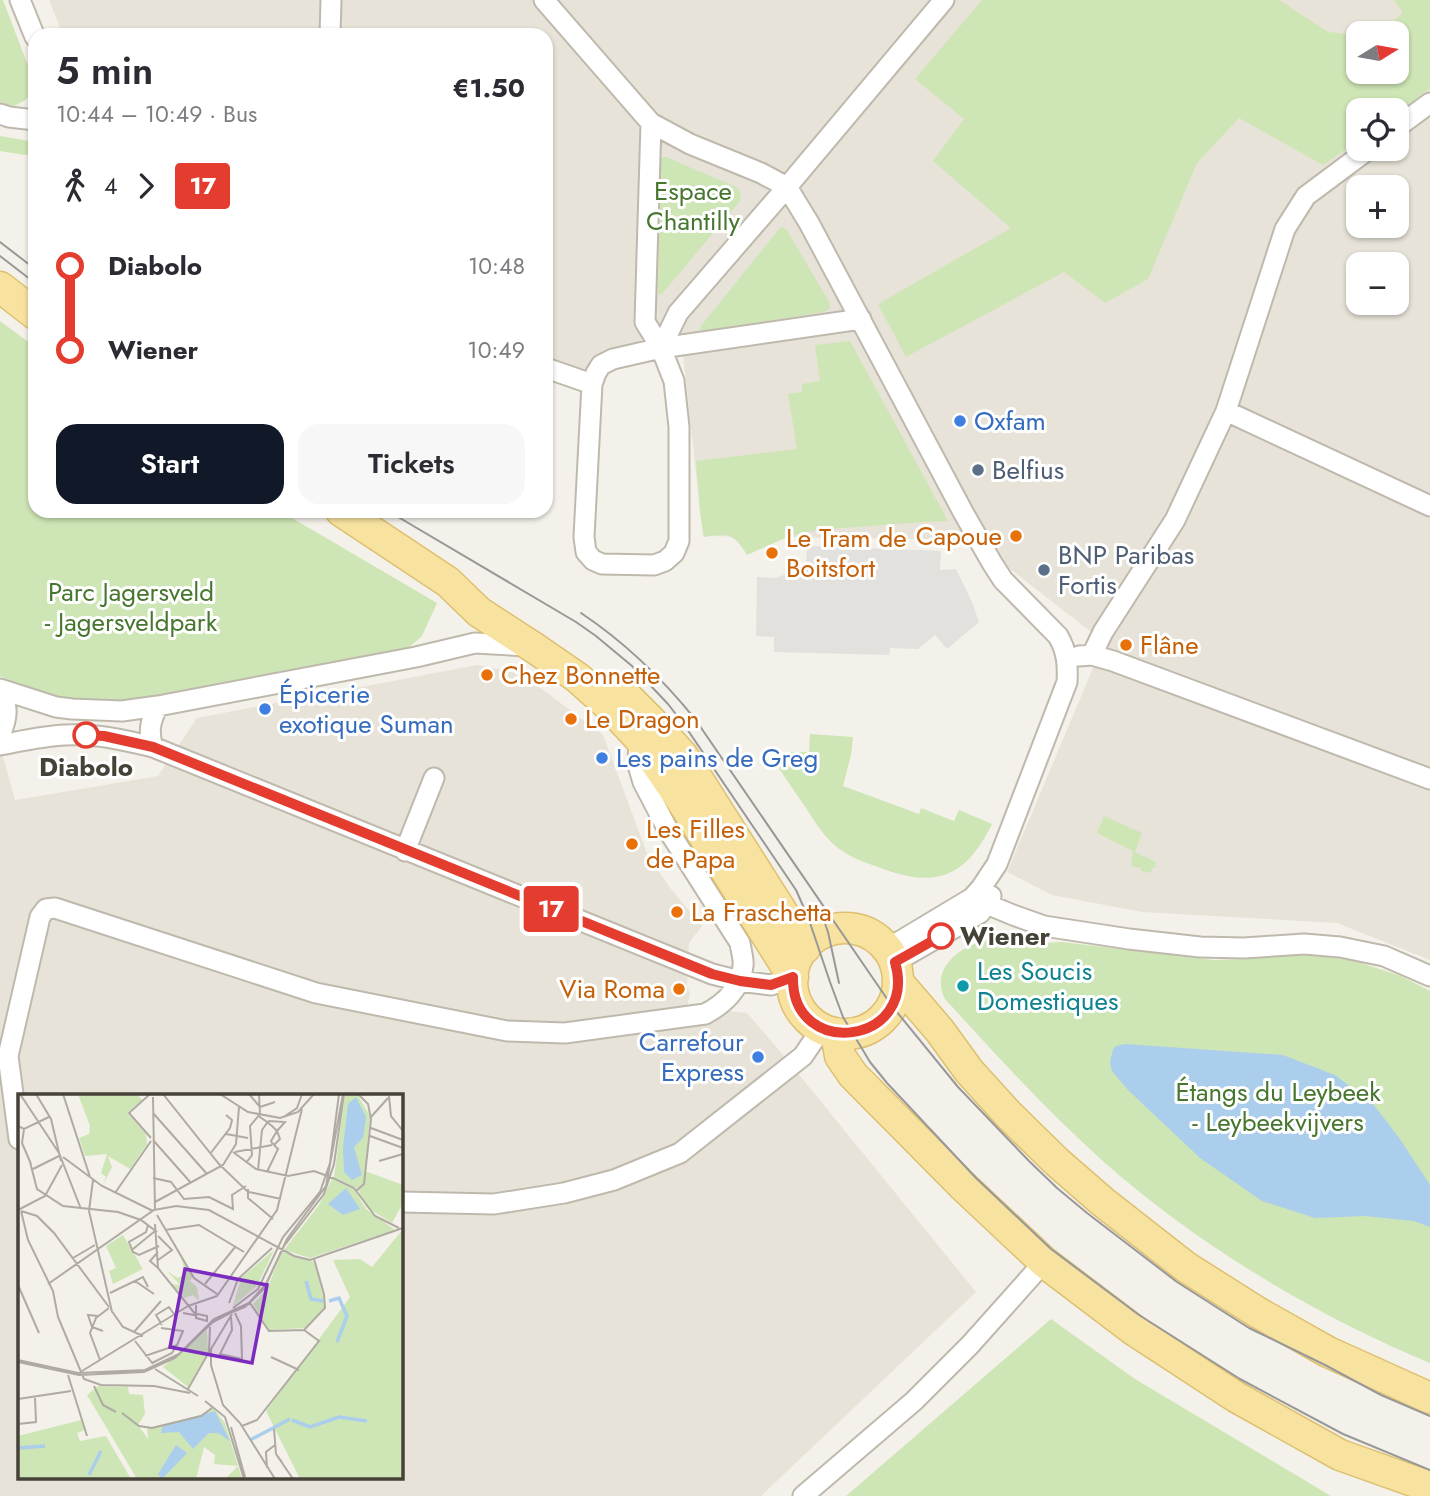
<!DOCTYPE html>
<meta charset="utf-8">
<style>
:root{--surface:#fff;--page:#f7f7f7;--text:#2b2b33;--muted:#7c7c81;--accent:#111827}
body{margin:0;font-family:Jost,sans-serif;background:var(--page);color:var(--text);height:100vh;display:flex;flex-direction:column;font-size:26px;white-space:nowrap}
*{box-sizing:border-box;margin:0}
p{font-size:23px;color:var(--muted)}
.icon{flex:none;width:38px;height:38px;fill:none;stroke:currentColor;stroke-width:2;stroke-linecap:round;stroke-linejoin:round}
.map{position:relative;flex:1;overflow:hidden}
.side{position:absolute;left:28px;top:28px;width:525px;height:490px;display:flex;flex-direction:column;background:var(--surface);border-radius:21px;box-shadow:0 2px 5px #0004}
.side>*{flex:none}
.badge{padding:0 14px;border-radius:5px;font-size:24px;line-height:46px}
.needle{width:46px;rotate:79deg}
.buttons{position:absolute;left:1346px;top:21px;display:grid;gap:14px}
.buttons a{display:grid;place-items:center;width:63px;height:63px;border-radius:14px;background:var(--surface);box-shadow:0 2px 5px #0004;font-size:35px}
.map>.badge{position:absolute;translate:-50% -50%;box-shadow:0 0 0 4px #fff}
.legs{display:flex;align-items:center;gap:10px;height:77px;padding:0 28px;font-size:23px}
.legs p{margin-inline-start:auto}
.overview{display:flex;align-items:center;justify-content:space-between;height:119px;padding:0 28px}
h1{font-size:38px;font-weight:600;line-height:52px}
.primary-button{display:flex;gap:14px;margin-top:auto;padding:14px 28px}
.primary-button a{flex:1;height:80px;border-radius:21px;background:var(--accent);color:#fff;font-size:28px;font-weight:600;line-height:80px;text-align:center}
.primary-button a+a{background:var(--page);color:var(--text)}
ul{padding:0 28px;list-style:none}
li{display:flex;align-items:center;gap:24px;height:84px;font-size:26px}
li i{display:grid;place-items:center;width:10px;height:100%;margin:0 9px;background:currentColor}
li i::after{content:'';width:18px;height:18px;margin:-9px;border:5px solid;border-radius:50%;background:var(--surface)}
li p{margin-inline-start:auto}
li:first-child i{background:linear-gradient(#0000 50%,currentColor 0)}
li:last-child i{background:linear-gradient(currentColor 50%,#0000 0)}
.map>svg:first-child{display:block}
</style>
<div class="map">
<svg width="1430" height="1496" viewBox="0 0 1430 1496">
<rect width="100%" height="100%" fill="#f4f1ea"/>
<path fill="#e7e3d8" fill-rule="evenodd" d="M49 0H1430V960L1337 923 1142 912 1052 895 1007 872 1104 642 973 540 703 536 681 336 595 357 577 383 546 373V35H63ZM1358 33H1396V72H1358ZM1358 110H1396V149H1358ZM1358 187H1396V226H1358ZM1358 264H1396V303H1358Z
M477 665 522 674 603 735 648 856 671 889 702 926 689 943 687 986 690 994 687 1007 747 1013 779 1050 976 1292 761 1496H0V746L15 800 158 776 197 718ZM19 1095H401V1477H19Z"/>
<path fill="#cee5b5" d="M0 0H3L33 79 29 96 24 101 14 106 0 105Z
M982 0H1279L1328 32 1358 35V72H1396V33H1363L1389 25 1403 13 1394 0H1430V88L1397 114 1396 110H1358V141L1323 165 1239 118 1197 163 1148 279 1105 303 1064 272 906 357 878 304 1011 228 933 161 964 119 915 79Z
M0 136 35 142V153L25 155 0 151Z
M663 157H666L736 187 741 193 740 201 662 294H658L660 160Z
M783 227 787 230 829 302 830 309 824 312 705 331 700 330 701 326 779 229Z
M0 321 35 347V511H280L437 603 422 636 393 661 137 704 49 698 0 676Z
M850 341 948 521 923 522 815 530 790 536 747 555C734 533 728 533 704 537L700 512 696 461 797 449 788 394 802 392V384L820 381 815 345Z
M810 734 853 737 851 755 843 786 919 814 921 808 954 821 959 810 992 824C965 879 934 889 878 867 861 861 844 855 831 842 822 833 815 822 808 811 796 794 784 776 772 758L792 752H809Z
M1104 816 1142 833 1135 852 1156 862 1155 868H1152L1151 873 1141 871V868L1131 866 1133 851 1097 833Z
M1003 937 1045 943 1062 942 1213 960 1247 959 1289 955 1333 957 1358 962 1401 976 1430 991V1363C1313 1314 1201 1247 1105 1163 1048 1112 997 1056 945 999 927 962 972 939 1003 937Z
M1051 1319 1135 1379 1331 1496H846Z"/>
<path fill="#e3e1de" d="M807 546 941 551 940 570 956 569 972 602 979 622 947 649 935 635 918 649 890 648 889 655 774 652V637L756 636 757 577 776 578 806 566Z"/>
<path fill="#abceec" d="M1125 1044 1283 1055 1335 1075 1373 1104 1400 1139 1430 1185V1227L1414 1221 1364 1216 1315 1218 1262 1201 1200 1158 1128 1090 1112 1071 1110 1062 1113 1049 1116 1046Z"/>
<g fill="none" stroke-linecap="round" stroke-linejoin="round">
<defs>
<path id="street" d="M20 0 35 37
M544 0 651 123 690 144 761 173 787 187
M330 35 331 0
M0 114 9 117 35 120
M651 123 645 322 661 348 674 381 679 427V541L674 553 665 561 654 565 602 564 593 560 586 552 584 537 592 384 596 373 601 365 613 359 661 348 861 319
M1396 128 1430 103
M787 187 809 223 963 512 992 563 1003 580 1058 636C1067 651 1068 665 1067 682L997 864 981 888 972 898 887 949
M661 348 678 313 787 187 944 0
M546 368 592 384
M1226 411 1430 506
M1092 655 1103 632 1175 520 1226 411 1285 229 1306 196 1369 149
M1079 656 1092 655 1113 661 1430 779
M0 689 56 707 72 709 122 711 158 706 416 657 475 643 528 646
M0 694C10 706 6 722 0 735
M0 745C22 741 43 736 65 735 95 733 124 740 153 747L712 974 740 981 771 985 793 977
M153 747C148 732 150 721 158 706
M405 851 434 778
M972 898 1013 915 1044 926 1129 939 1200 947 1244 948 1304 944 1340 947 1384 956 1430 976
M895 962 980 913 991 896
M19 1139 8 1056 40 917 46 909 55 908 316 993 507 1031 565 1033 705 1014C724 1004 741 988 743 966 744 959 741 951 740 943L668 830 643 782 638 765 639 739
M401 1202 494 1204 564 1193 614 1180 680 1153 803 1056 822 1028
M803 1496 914 1401 970 1345 1044 1262"/>
<path id="primary" d="M0 287 35 314
M341 511 448 582 479 612 533 647 578 678 609 706 639 738 682 801 793 977
M618 688 650 720 683 756 805 948
M792 981a53 53 0 1 1 106 0a53 53 0 1 1-106 0Z
M898 982 940 1031 969 1071 1008 1114 1057 1162 1103 1202 1186 1267 1257 1312 1328 1352 1430 1398
M836 1033 840 1056 853 1075 962 1185 1044 1262 1135 1331 1236 1397 1340 1455 1430 1487"/>
</defs>
<use href="#street" stroke="#bfb9ad" stroke-width="23"/>
<use href="#primary" stroke="#ddc06f" stroke-width="33"/>
<use href="#street" stroke="#fff" stroke-width="19"/>
<use href="#primary" stroke="#f8e29f" stroke-width="30"/>
<path stroke="#989898" stroke-width="2" d="M0 242 35 269
M0 256 35 283
M388 511 576 622 596 636 632 666 668 704 685 726 796 890 808 917 830 982 843 1017 870 1062 887 1083 976 1178 1051 1249 1139 1315 1240 1379 1343 1434 1430 1470
M581 613C626 643 661 677 695 719L892 1006 958 1087 1029 1161 1057 1188 1087 1213 1177 1282 1249 1328 1325 1365 1381 1395 1430 1416
M822 915 828 932 839 983"/>
</g>
<g fill="none" stroke-linecap="round" stroke-linejoin="round">
<defs>
<path id="line-1" d="M86 735 104 736 153 747 712 974 740 981 771 985 793 977C791 1061 919 1045 895 962L941 936"/>
</defs>
<use href="#line-1" stroke="#fff" stroke-width="16"/>
<use href="#line-1" stroke="#e43c2e" stroke-width="10"/>
</g>
<g fill="#3f7fe0" stroke="#fff" stroke-width="2.5">
<circle cx="960" cy="421" r="7"/>
<circle cx="265" cy="709" r="7"/>
<circle cx="602" cy="758" r="7"/>
<circle cx="758" cy="1057" r="7"/>
</g>
<g fill="#5c6f8a" stroke="#fff" stroke-width="2.5">
<circle cx="978" cy="470" r="7"/>
<circle cx="1044" cy="570" r="7"/>
</g>
<g fill="#e8710a" stroke="#fff" stroke-width="2.5">
<circle cx="1016" cy="536" r="7"/>
<circle cx="772" cy="553" r="7"/>
<circle cx="1126" cy="645" r="7"/>
<circle cx="487" cy="675" r="7"/>
<circle cx="571" cy="719" r="7"/>
<circle cx="632" cy="844" r="7"/>
<circle cx="677" cy="912" r="7"/>
<circle cx="679" cy="989" r="7"/>
</g>
<g fill="#fff" stroke="#e43c2e" stroke-width="3.5">
<circle cx="86" cy="735" r="12"/>
<circle cx="941" cy="936" r="12"/>
</g>
<circle fill="#0f9aa8" stroke="#fff" stroke-width="2.5" cx="963" cy="986" r="7"/>
<g text-anchor="middle" stroke-width="6" stroke-linejoin="round" paint-order="stroke">
<g font-size="26" fill="#47762f" stroke="#fff">
<text x="693" y="200">Espace<tspan x="693" dy="30">Chantilly</tspan></text>
<text x="131" y="601">Parc Jagersveld<tspan x="131" dy="30">- Jagersveldpark</tspan></text>
<text x="1278" y="1101">Étangs du Leybeek<tspan x="1278" dy="30">- Leybeekvijvers</tspan></text>
</g>
<g font-size="26" fill="#366cbe" stroke="#fff" text-anchor="start">
<text x="974" y="430">Oxfam</text>
<text x="279" y="703">Épicerie<tspan x="279" dy="30">exotique Suman</tspan></text>
<text x="616" y="767">Les pains de Greg</text>
<text x="744" y="1051" text-anchor="end">Carrefour<tspan x="744" dy="30">Express</tspan></text>
</g>
<g font-size="26" fill="#4e5e75" stroke="#fff" text-anchor="start">
<text x="992" y="479">Belfius</text>
<text x="1058" y="564">BNP Paribas<tspan x="1058" dy="30">Fortis</tspan></text>
</g>
<g font-size="26" fill="#c56008" stroke="#fff" text-anchor="start">
<text x="1002" y="545" text-anchor="end">Capoue</text>
<text x="786" y="547">Le Tram de<tspan x="786" dy="30">Boitsfort</tspan></text>
<text x="1140" y="654">Flâne</text>
<text x="501" y="684">Chez Bonnette</text>
<text x="585" y="728">Le Dragon</text>
<text x="646" y="838">Les Filles<tspan x="646" dy="30">de Papa</tspan></text>
<text x="691" y="921">La Fraschetta</text>
<text x="665" y="998" text-anchor="end">Via Roma</text>
</g>
<g font-size="26" font-weight="bold" fill="#474238" stroke="#fff">
<text x="86" y="776">Diabolo</text>
<text x="960" y="945" text-anchor="start">Wiener</text>
</g>
<g font-size="26" fill="#0d838f" stroke="#fff" text-anchor="start">
<text x="977" y="980">Les Soucis<tspan x="977" dy="30">Domestiques</tspan></text>
</g>
</g>
<g transform="translate(18 1094)">
<rect width="385" height="385" fill="#f4f1ea"/>
<path d="M60 0H119L124 6 109 19 128 40 129 50 112 75 90 62 94 73 85 91 88 83 83 79 89 60 67 62 61 44 71 40 72 32ZM327 0H339L352 22 347 77 385 91V109L374 129 348 113 340 95 316 83ZM314 85 336 95 348 115 377 136 292 164 266 156 301 111ZM385 135V385H282L248 317 332 203 315 166 342 165 354 173ZM105 141 125 175 95 190 91 177 98 174 88 152ZM160 155 175 182 172 187 179 193 181 207 175 201 166 204 154 190 162 191 149 177 160 184 168 179ZM256 156 239 192 215 212 223 184ZM264 158 296 168 304 195 307 213 287 234 251 236 235 210 249 195ZM189 236 190 258 170 293 145 273ZM80 292 110 293 111 300 125 301 127 320 120 331 130 345 129 334 186 321 195 314 207 329 224 385H207L220 372 196 370 197 361 186 353 178 385H119L69 301ZM63 326 67 336 59 339 62 347 88 342 113 385H0V342Z" fill="#cee5b5"/>
<path d="M338 3 348 23 345 44 336 53 344 81 334 86 326 78 325 54 330 10ZM328 94 342 115 325 121 310 110ZM197 317 212 347 200 339H191L175 355 161 338 143 339 145 331ZM158 351 169 359 144 385 140 380Z" fill="#abceec"/>
<path fill="none" stroke="#abceec" stroke-width="3.5" d="M288 187 293 205 305 207M311 207 321 204 329 222 319 248M274 326 292 333 321 323 349 327M232 346 272 325M0 354 27 352M71 381 83 357"/>
<path fill="none" stroke="#afaba3" stroke-width="2" d="M2 0 41 59M18 0 33 25 43 67M45 0 72 83M132 0 111 19 133 44M145 0 201 70 230 98V95M202 0 230 18 262 24 280 18 296 0M231 0 242 13 257 8M371 2 373 22 385 37M135 3 137 116M135 19 189 80M267 22 279 14 284 0M353 23 370 4M0 32 6 35 31 23M353 34 385 46M6 35 4 49 13 70M208 40 230 44M352 42 385 54M135 46 173 89M215 58 238 75 270 82 296 77 315 84 336 94 357 122 381 134M217 58 254 51M41 59 63 115M192 60 212 34 214 26 208 21M45 63 84 92 135 117M361 67 385 60M12 68 19 95 45 112 100 118 123 126 139 138M228 69 234 61 232 32 242 20 241 0M15 75 41 62M240 76 244 36 249 29 251 27 267 28 259 37 254 32 250 29H249V28L242 23 241 22M249 78 260 55 254 49 253 47 259 37 262 45 256 51M135 84 153 88 166 105 191 103 215 115 214 101 228 92M75 86 71 117 94 218M338 97 346 90 353 25 350 10 340 0M230 98V104L255 125M231 98 263 105M97 99 133 47M137 108 205 71 218 50 221 13M0 116 27 102 44 71M3 117 10 146 35 197 40 223 66 285 83 291 136 292 172 299M3 117 19 122 36 139 91 213M139 121 176 184 199 200M137 130 140 174 178 221M130 131 128 138 111 148 115 158 121 161 141 152M147 136 181 131 226 158M115 155 137 137M55 164 77 151M296 165 306 200M140 166 154 156 140 142M140 174 132 167 140 158M117 187 136 200M30 190 136 116 158 112 191 116 276 162 292 166 385 134M187 190 218 152M0 191 21 239M92 199 125 183 130 193M199 202 259 116 284 15M211 209 220 185 254 154M170 212 199 202M215 214 240 195 265 143 302 98 312 69 321 0M93 216 105 233 125 242M165 219 176 221H178L180 220 189 222V227L178 224V209M212 219 227 213 246 195 266 152 306 100 316 70 326 0M214 220 193 255V271L205 311 222 329 257 385M80 222 70 221 74 233 85 237M213 223 214 236 202 260 224 265 223 232 217 219M144 231 138 221 151 213 158 223M143 234 165 237 159 251M286 236 307 214 306 200M116 238 143 207M117 247 135 270M127 262 159 251 154 259 134 269M253 263 281 276M0 266 60 279 127 276 161 260 196 225 231 209 248 190 269 145 308 92 325 0M82 266 72 239 78 224 91 214M0 268 61 281 126 278 157 264 195 228 212 219M137 275 180 302M64 277 170 212M50 281 69 342M76 292 85 311 98 318M170 295 191 258 192 233M0 305 53 297M187 307 207 323 226 385M104 319 121 332 134 334 183 322 194 314M0 330 18 328 17 304M224 332 239 326 301 247 286 236 251 237 232 209M213 333 227 383M256 335 258 360M264 368 258 360 275 385M249 374 248 358 257 351"/>
<path fill="#7b2cbf" fill-opacity="0.15" stroke="#7b2cbf" stroke-width="3.5" d="M167 175 249 191 234 269 152 253Z"/>
<rect width="385" height="385" fill="none" stroke="#474238" stroke-width="3.5"/>
</g>
</svg>
<div class="buttons">
<a><svg class="needle" viewBox="-14 -14 28 28"><path d="M0-13l5 13h-10z" fill="#e53935"/><path d="M0 13l5-13h-10z" fill="#7c7c81"/></svg></a>
<a><svg class="icon" aria-label="locate" viewBox="0 0 24 24"><circle cx="12" cy="12" r="6"/><path d="M12 2v4M12 18v4M2 12h4M18 12h4"/></svg></a>
<a>+</a>
<a>−</a>
</div>
<b class="badge" style="left:551px;top:909px;background:#e43c2e;color:#fff">17</b>
<section class="side">
<div class="overview"><div><h1>5 min</h1><p>10:44 – 10:49 · Bus</p></div><b>€1.50</b></div>
<div class="legs"><svg class="icon" aria-label="walk" viewBox="0 0 24 24"><circle cx="13" cy="4" r="2"/><path d="M13 8l-2 6 4 7M11 14l-3 7M7 12l3-4h3l4 4"/></svg>4<svg class="icon" aria-label="forward" viewBox="0 0 24 24"><path d="M9 5l7 7-7 7"/></svg><b class="badge" style="background:#e43c2e;color:#fff">17</b></div>
<ul>
<li><i style="color:#e43c2e"></i><b>Diabolo</b><p>10:48</p></li>
<li><i style="color:#e43c2e"></i><b>Wiener</b><p>10:49</p></li>
</ul>
<div class="primary-button"><a>Start</a><a>Tickets</a></div>
</section>
</div>
